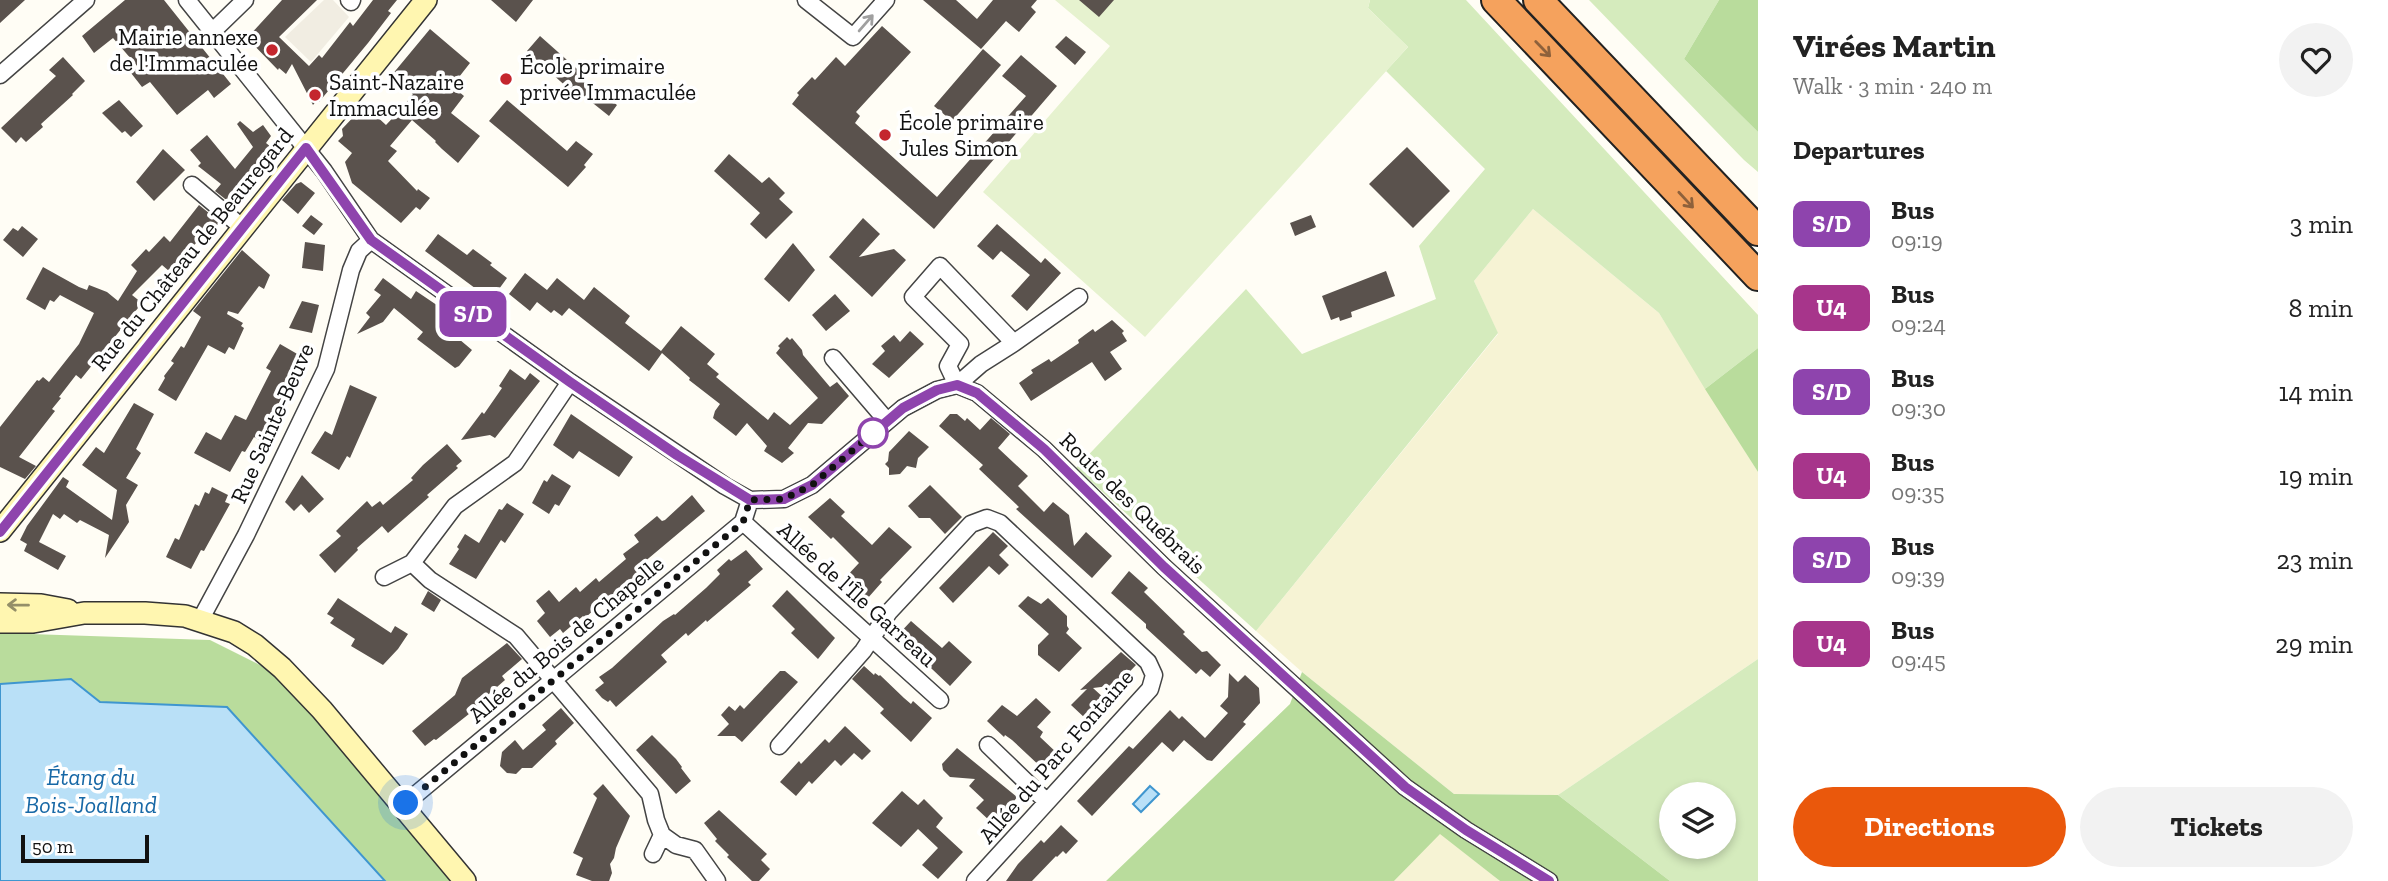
<!DOCTYPE html>
<meta charset="utf-8">
<style>
:root{--surface:#fff;--page:#f2f2f2;--text:#222;--muted:#767676;--accent:#ea580c}
body{margin:0;font-family:"Zilla Slab",serif;background:var(--page);color:var(--text);height:100vh;display:flex;flex-direction:column;font-size:26px;white-space:nowrap}
*{box-sizing:border-box;margin:0}
p{font-size:23px;color:var(--muted)}
.icon{flex:none;width:38px;height:38px;fill:none;stroke:currentColor;stroke-width:2;stroke-linecap:round;stroke-linejoin:round}
.map{position:relative;flex:1;overflow:hidden}
.drawer{display:flex;flex-direction:column;background:var(--surface);width:630px}
.drawer>*{flex:none}
.badge{padding:0 14px;border-radius:10px;font-size:24px;line-height:46px}
.fabs{position:absolute;left:1659px;top:782px;display:grid;gap:14px}
.fabs a{display:grid;place-items:center;width:77px;height:77px;border-radius:50%;background:var(--surface);box-shadow:0 4px 10px #0003;font-size:35px}
.scale{position:absolute;left:21px;bottom:18px;width:128px;box-sizing:border-box;padding-left:7px;border:4px solid #111;border-top:0;font-size:19px;line-height:24px;white-space:nowrap;color:#111;-webkit-text-stroke:5px #fff;paint-order:stroke}
.you{position:absolute;width:35px;height:35px;margin:-18px;border:5px solid #fff;border-radius:50%;background:#1a73e8;box-shadow:0 0 0 10px #1a73e833}
.map>.badge{position:absolute;translate:-50% -50%;box-shadow:0 0 0 4px #fff}
h2{padding:0 35px;font-size:26px;line-height:63px}
.round{display:grid;place-items:center;flex:none;width:74px;height:74px;border-radius:37px;background:var(--page)}
.head{display:flex;align-items:center;justify-content:space-between;height:119px;padding:0 35px}
h1{font-size:33px;font-weight:700;line-height:52px}
.button{display:flex;gap:14px;margin-top:auto;padding:14px 35px}
.button a{flex:1;height:80px;border-radius:42px;background:var(--accent);color:#fff;font-size:28px;font-weight:700;line-height:80px;text-align:center}
.button a+a{background:var(--page);color:var(--text)}
ul{padding:0;list-style:none}
li{display:flex;align-items:center;gap:21px;height:84px;padding:0 35px}
li div{flex:1}
li b{display:block;font-size:26px}
li em{font-style:normal}
li .badge{min-width:77px;font-weight:700;text-align:center}
main{display:flex;flex:1;min-height:0}
.map>svg:first-child{display:block}
</style>
<main>
<div class="map">
<svg width="1758" height="881" viewBox="0 0 1758 881">
<rect width="100%" height="100%" fill="#fffdf5"/>
<path fill="#f6f3d4" d="M1533 209 1659 313 1758 472V659L1558 795 1454 794 1302 672 1256 631 1498 334 1474 281Z
M1440 833 1500 881H1394Z"/>
<path fill="#d5ebbd" fill-rule="evenodd" d="M1370 0H1466L1758 315V348L1705 389 1659 313 1533 209 1474 281 1498 333 1256 631 1076 468 1246 289 1302 354 1436 299 1419 246 1485 169 1386 71 1408 47 1368 8Z
M1589 0H1719L1684 59 1758 132V172L1744 160Z
M1758 659V881H1670L1558 795ZM1671 794H1724V847H1671Z"/>
<path fill="#b9dc9c" d="M1719 0H1758V132L1684 59Z
M1758 348V472L1705 389Z
M0 633 210 640 270 670 339 740 456 881H385L227 707 100 702 71 679 0 684Z
M1302 672 1454 794 1558 795 1670 881H1500L1440 834 1394 881H1106L1290 704Z"/>
<path fill="#e6f2cf" d="M1055 0H1370L1368 8 1408 47 1145 337 983 192 1110 46Z"/>
<path fill="#f1ede2" d="M324 0H333L349 17 311 62 285 37Z"/>
<path fill="#b9e0f7" stroke="#3f96cf" stroke-width="2" d="M71 679 100 702 227 707 385 881H0V684Z
M1150 786 1159 794 1141 812 1133 804Z"/>
<path fill="#5a524d" d="M0 0H25L0 23Z
M125 0H164L231 84 214 98 208 90 177 115 150 82 142 87 131 73 138 67 113 38 94 53 82 36Z
M282 0H317L279 37 309 66 319 55 322 58 350 22 353 26 373 0H397L388 11 391 13 368 43 319 102 317 100 313 105 292 64 286 74 279 68 278 70 247 38Z
M491 0H533L516 22Z
M923 0H956L977 19 993 0H1037L1031 7 1036 12 1019 32 1006 21 981 49Z
M1079 0H1114L1099 17Z
M882 26 911 52 856 112 860 116 855 123 937 197 1026 96 1002 76 1021 55 1057 86 934 229 792 104 799 95 797 93 812 77 815 80 836 57 845 66Z
M430 29 470 63 452 86 464 96 451 113 480 136 458 163 442 149 435 142 436 141 412 120 390 146 397 151 388 161 417 191 418 189 430 198 420 210 416 207 401 223 352 183 345 162 352 153 338 141 343 136 342 129 360 110 369 116 373 113 386 125 402 108 413 94 391 76Z
M540 36 585 76 583 78 617 105 609 116 574 88 571 91 527 51Z
M1066 36 1086 52 1075 65 1055 47Z
M983 49 1001 65 952 121 934 106Z
M63 57 85 81 72 94 73 95 41 124 43 127 26 142 21 137 16 143 1 128 56 76 49 70Z
M119 100 143 126 131 137 125 131 122 133 102 113Z
M507 100 567 151 576 141 593 154 584 165 586 167 568 187 489 121Z
M240 121 253 132 263 125 271 136 266 143 277 152 234 206 215 191 221 184 198 166 201 163 190 150 207 135 235 169 253 147 237 124Z
M1407 147 1450 191 1413 228 1369 184Z
M163 149 185 170 154 201 136 182Z
M729 154 762 183 769 177 785 193 779 199 793 212 766 239 750 224 760 213 714 171Z
M301 182 315 193 298 214 282 200 296 184Z
M199 205 220 222 201 242 199 240 169 271 162 265 132 295 142 303 81 379 76 375 59 397 61 398 52 409 55 411 19 457 36 466 25 479 0 467V427L37 380 39 381 43 377 49 382 79 344 94 313 60 295 54 302 50 300 45 310 26 299 43 267 79 287 87 290 89 285 107 292 118 301 137 271 131 265 146 249 149 252 164 236 170 242Z
M311 215 323 224 314 235 302 226Z
M1311 215 1316 227 1295 236 1290 223Z
M863 218 880 234 859 257 894 249 906 260 872 297 829 257Z
M997 224 1041 263 1045 258 1061 273 1027 311 1011 296 1030 275 1001 251 993 260 977 246Z
M22 226 38 239 23 257 3 240 13 228 18 231Z
M438 234 467 255 473 249 492 263 490 265 507 278 491 300 425 251Z
M305 242 325 245 323 271 302 268Z
M793 243 815 270 789 302 764 279Z
M242 250 270 275 264 289 259 286 238 314 228 311 227 314 243 323 241 326 244 328 234 350 229 347 225 354 208 345 176 401 158 390 165 378 164 376 174 363 171 361 181 346 184 348 201 317 193 311Z
M1386 271 1395 296 1351 312 1352 317 1340 321 1339 317 1331 320 1322 296Z
M525 273 547 290 557 278 584 300 594 287 630 316 625 323 661 351 681 326 715 354 707 364 719 374 716 377 768 420 774 412 790 425 818 398 776 353 780 348 778 346 787 337 790 340 792 338 802 350 803 355 830 387 837 382 849 396 822 424 808 423 788 448 794 453 782 463 764 451 767 446 747 423 736 436 713 418 715 411 720 404 689 380 690 378 662 353 649 371 569 308 562 316 554 310 551 313 537 302 530 311 509 294Z
M383 278 411 299 416 291 456 318 447 329 472 350 459 366 455 368 417 339 423 332 394 308 383 322 357 334 370 317 366 313 381 295 374 290Z
M835 294 850 311 826 331 812 315Z
M302 301 319 305 312 333 289 328Z
M1112 320 1124 331 1122 333 1127 341 1110 352 1122 369 1105 381 1092 362 1031 401 1019 383 1033 373 1031 370 1049 359 1051 362 1079 343 1078 340 1086 334 1093 329 1095 332Z
M910 331 924 344 889 378 872 364 885 351 881 346 894 335 900 342Z
M280 344 299 355 297 359 301 362 259 440 254 437 245 452 242 451 230 472 194 453 206 432 221 440 235 415 246 420 271 371 266 368Z
M510 369 525 380 530 373 540 381 495 438 490 435 461 440 482 412 484 414 502 388 499 386Z
M350 385 377 397 350 458 347 456 339 470 311 453 325 431 332 435Z
M134 403 154 414 136 449 141 453 126 478 138 485 126 505 129 522 105 558 109 535 80 520 77 523 64 514 60 519 53 514 39 542 66 556 58 570 24 551 27 544 20 540 27 526 63 477 69 481 66 487 112 520 117 490 82 465 96 447 104 453Z
M571 414 633 457 619 477 579 451 573 459 553 445Z
M950 414H957L965 421 967 418 980 430 991 418 1010 434 998 448 1028 476 1018 486 1044 512 1053 502 1069 515 1074 546 1086 532 1112 556 1092 578 1016 509 1019 507 979 469 983 465 939 426Z
M909 431 929 447 918 458 916 468 907 466 900 474 889 475V468L885 464 888 461 889 452Z
M447 444 462 461 456 466 458 468 427 495 429 497 388 533 382 526 357 548 358 550 335 573 319 555 341 536 336 531 339 528 367 501 372 507 380 501 383 505 413 480 411 478 423 465Z
M552 474 571 486 559 506 555 504 549 514 532 503 544 480 547 482Z
M302 475 324 499 309 513 301 504 294 511 285 502Z
M930 485 962 517 945 534 930 518H919L908 506Z
M212 487 228 495 225 502 230 504 204 551 201 550 191 569 166 557 175 538 179 540 195 504 199 506 205 492 209 494Z
M692 495 705 511 643 563 637 571 639 573 598 608 597 607 585 618 583 616 563 633 560 629 550 637 537 621 545 613 536 601 549 590 559 602 576 587 580 592 596 578 599 582 626 559 623 554 639 542 634 535 657 516 662 521 665 520Z
M830 498 845 512 841 516 872 545 889 527 912 547 880 580 882 582 867 599 861 592 859 595 843 580 859 563 833 537 831 539 808 517Z
M507 503 524 514 505 543 501 540 476 579 449 564 459 549 457 547 465 534 479 543 499 509 502 510Z
M993 532 1008 546 999 555 1009 565 999 575 989 566 953 603 939 588Z
M746 550 763 569 748 582 751 585 707 622 706 620 688 636 686 633 661 655 667 662 616 707 610 700 608 702 602 698 595 690 604 683 599 677 612 668 663 621 674 614 675 615 706 588 720 574 717 570 729 559 731 561Z
M1129 571 1148 588 1144 592 1185 632 1183 634 1202 652 1207 651 1221 665 1210 677 1201 669 1196 674 1146 628V624L1111 593Z
M787 590 835 638 818 659 791 633 795 629 772 606Z
M428 591 441 600 434 612 421 604Z
M1028 596 1041 604 1048 598 1067 616V626L1069 629 1066 633 1082 648 1059 672 1038 655V645L1049 634 1018 606Z
M338 598 391 633 395 626 408 634 398 649 383 665 351 646 355 639 330 623 334 618 327 614Z
M911 621 942 648 949 641 972 662 950 686 897 636Z
M507 643 522 659 502 676 505 680 481 701 482 703 474 710 436 740 434 739 425 746 412 731 455 695 462 678Z
M1121 652 1136 665 1117 685 1093 688 1105 699 1086 719 1071 705 1087 689 1080 690Z
M864 666 874 675 875 673 879 676 880 675 904 698 911 704 913 701 932 718 911 742 880 713 884 709 852 679Z
M780 671H785L798 682 742 742 735 736H717L729 724 721 715 729 706 735 711 740 705 744 709Z
M1229 673 1238 682 1245 675 1259 688 1260 703 1243 722 1246 724 1212 761 1207 760 1184 740 1173 752 1162 742 1092 816 1077 801 1129 746 1133 749 1170 710 1179 719 1182 716 1205 738 1228 713 1220 706 1228 697Z
M1036 698 1051 712 1037 727 1043 732 1040 737 1058 754 1043 769 1012 740 1005 735 1004 737 987 721 1002 705 1017 716Z
M561 708 574 723 555 741 557 744 532 768H522L516 774 507 773 500 766 502 752 515 740 523 750 546 730 542 725Z
M845 726 871 751 862 760 854 753 841 766 835 760 812 784 809 781 796 796 780 782 799 761 801 764 825 739 829 743Z
M652 735 676 759 682 767 681 768 691 781 676 794 636 750Z
M957 748 1017 797 1002 818 999 816 992 823 976 808 984 800 969 786 975 779 950 777 943 770 942 764Z
M603 784 630 816 616 848 614 858 610 864 612 873 609 881H592L576 875 583 858 573 853 597 798 593 794Z
M902 791 918 805 924 799 943 818 936 827 963 852 938 879 922 865 938 848 918 829 901 847 872 823Z
M719 810 767 854 761 860 770 869 759 881H752L727 857 729 855 715 841 717 839 704 823Z
M1061 825 1078 841 1066 854 1063 851 1057 857 1056 856 1032 881H1006L1018 864 1041 840 1044 843Z"/>
<g fill="none" stroke-linecap="round" stroke-linejoin="round">
<defs>
<path id="street" d="M187 0 324 171 371 240 570 382 725 486 750 500 784 499 812 485 903 408 937 390 957 385 977 393 1044 449 1164 567 1405 787 1466 830 1549 881
M349 0 351 2 352 0
M806 0 853 37 886 0
M212 32 245 0
M0 75 86 0
M192 185 243 228
M940 266 1014 343 981 364 957 385 948 366 960 344 913 297Z
M1014 343 1079 297
M833 358 887 421
M570 382 515 463 455 506 412 563 430 580 516 636 650 794 656 820 662 835 676 845 695 850 717 881
M743 522 940 700
M384 577 412 563
M204 621V613L246 535 326 369 351 270 359 251 371 240
M988 745 1047 802
M779 746 863 651 889 612 971 524 987 518 1000 523 1148 662 1154 675 1150 689 975 881
M402 806 743 522 750 500
M653 854 662 835"/>
<path id="secondary" d="M0 531 426 0
M0 604 41 605 68 610
M0 622H33L84 613H145L185 616 234 632 255 645 282 668 322 710 465 881"/>
<path id="highway" d="M1496 0 1758 276
M1538 0 1758 231"/>
</defs>
<use href="#street" stroke="#444" stroke-width="19"/>
<use href="#secondary" stroke="#333" stroke-width="24"/>
<use href="#highway" stroke="#222" stroke-width="32"/>
<use href="#street" stroke="#fff" stroke-width="16"/>
<use href="#secondary" stroke="#fff6b0" stroke-width="21"/>
<use href="#highway" stroke="#f5a25d" stroke-width="28"/>
</g>
<defs><path id="oneway-shaft" d="M-6 0H5M1.5-3L5.5 0L1.5 3" fill="none" stroke-width="1.6" stroke-linecap="round" stroke-linejoin="round" transform="scale(1.75)"/></defs>
<use stroke="#a0a0a0" href="#oneway-shaft" transform="translate(866 23) rotate(-49)"/>
<g stroke="#8e613b">
<use href="#oneway-shaft" transform="translate(1543 49) rotate(46)"/>
<use href="#oneway-shaft" transform="translate(1686 200) rotate(47)"/>
</g>
<use stroke="#948f68" href="#oneway-shaft" transform="translate(18 605) rotate(-179)"/>
<g fill="none" stroke-linecap="round" stroke-linejoin="round">
<defs>
<path id="line" d="M0 532 306 148 371 240 570 382 677 455 750 500 784 499 812 485 903 408 937 390 957 385 977 393 1044 449 1164 567 1405 787 1466 830 1549 881"/>
</defs>
<use href="#line" stroke="#fff" stroke-width="16"/>
<use href="#line" stroke="#8e44ad" stroke-width="10"/>
<path stroke="#111" stroke-width="7" stroke-dasharray="0 12.6" d="M406 803 743 522 750 500 784 499 812 485 873 433"/>
</g>
<g fill="#c4262e" stroke="#fff" stroke-width="2.5">
<circle cx="272" cy="50" r="7"/>
<circle cx="506" cy="79" r="7"/>
<circle cx="315" cy="95" r="7"/>
<circle cx="885" cy="135" r="7"/>
</g>
<circle fill="#fff" stroke="#8e44ad" stroke-width="3.5" cx="873" cy="433" r="14"/>
<g text-anchor="middle" stroke-width="7" stroke-linejoin="round" paint-order="stroke">
<g font-size="23" fill="#111" stroke="#fff" text-anchor="start">
<text x="258" y="45" text-anchor="end">Mairie annexe<tspan x="258" dy="26">de l'Immaculée</tspan></text>
<text x="520" y="74">École primaire<tspan x="520" dy="26">privée Immaculée</tspan></text>
<text x="329" y="90">Saint-Nazaire<tspan x="329" dy="26">Immaculée</tspan></text>
<text x="899" y="130">École primaire<tspan x="899" dy="26">Jules Simon</tspan></text>
</g>
<g font-size="23" fill="#111" stroke="#fff">
<text transform="translate(192 249) rotate(-51)" y="8">Rue du Château de Beauregard</text>
<text transform="translate(272 423) rotate(-66)" y="8">Rue Sainte-Beuve</text>
<text transform="translate(1133 503) rotate(44)" y="8">Route des Québrais</text>
<text transform="translate(857 594) rotate(42)" y="8">Allée de l'Île Garreau</text>
<text transform="translate(566 639) rotate(-40)" y="8">Allée du Bois de Chapelle</text>
<text transform="translate(1056 756) rotate(-49)" y="8">Allée du Parc Fontaine</text>
</g>
<g font-size="24" font-style="italic" fill="#1768a6" stroke="#fff">
<text x="91" y="785">Étang du<tspan x="91" dy="28">Bois-Joalland</tspan></text>
</g>
</g>
</svg>
<div class="fabs">
<a><svg class="icon" aria-label="layers" viewBox="0 0 24 24"><path d="M12 4l9 5-9 5-9-5zM3 14l9 5 9-5"/></svg></a>
</div>
<div class="scale">50 m</div>
<div class="you" style="left:406px;top:803px"></div>
<b class="badge" style="left:473px;top:314px;background:#8e44ad;color:#fff">S/D</b>
</div>
<section class="drawer">
<div class="head"><div><h1>Virées Martin</h1><p>Walk · 3 min · 240 m</p></div><a class="round"><svg class="icon" aria-label="heart" viewBox="0 0 24 24"><path d="M12 20l-8-8c-3-5 5-10 8-4 3-6 11-1 8 4z"/></svg></a></div>
<h2>Departures</h2>
<ul>
<li><span class="badge" style="background:#8e44ad;color:#fff">S/D</span><div><b>Bus</b><p>09:19</p></div><em>3 min</em></li>
<li><span class="badge" style="background:#a7358b;color:#fff">U4</span><div><b>Bus</b><p>09:24</p></div><em>8 min</em></li>
<li><span class="badge" style="background:#8e44ad;color:#fff">S/D</span><div><b>Bus</b><p>09:30</p></div><em>14 min</em></li>
<li><span class="badge" style="background:#a7358b;color:#fff">U4</span><div><b>Bus</b><p>09:35</p></div><em>19 min</em></li>
<li><span class="badge" style="background:#8e44ad;color:#fff">S/D</span><div><b>Bus</b><p>09:39</p></div><em>23 min</em></li>
<li><span class="badge" style="background:#a7358b;color:#fff">U4</span><div><b>Bus</b><p>09:45</p></div><em>29 min</em></li>
</ul>
<div class="button"><a>Directions</a><a>Tickets</a></div>
</section>
</main>
